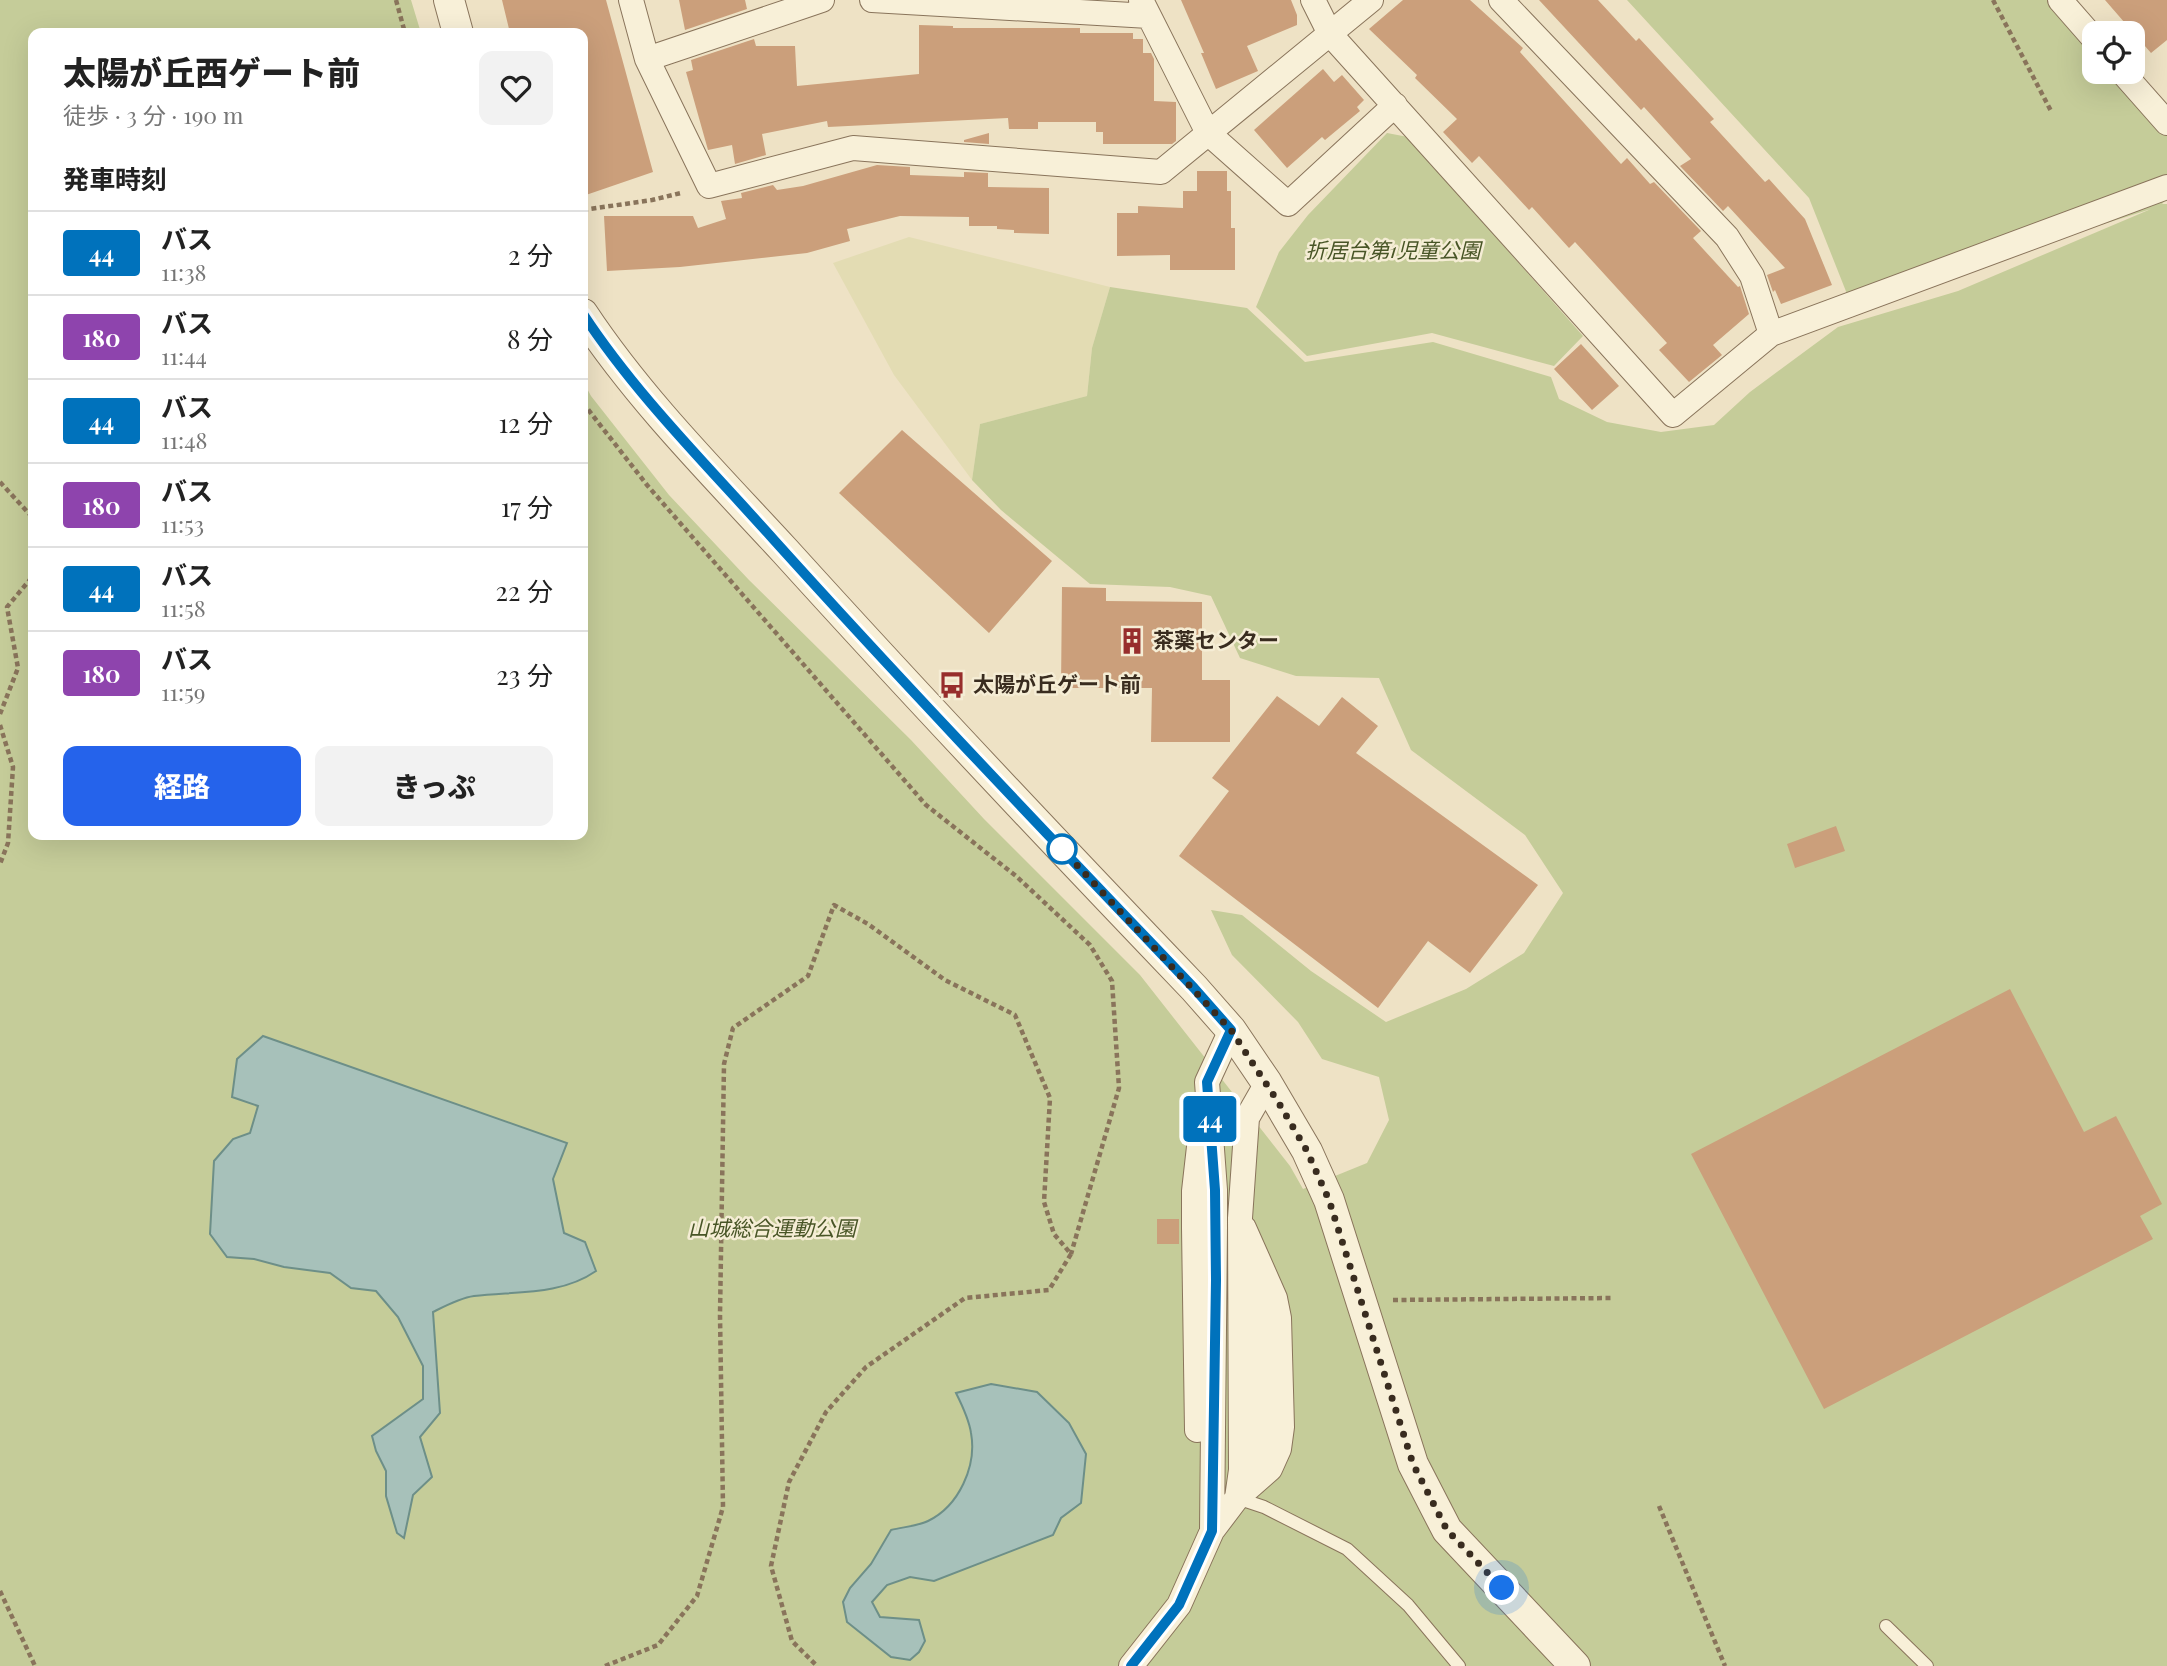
<!DOCTYPE html>
<html lang="ja">
<meta charset="utf-8">
<style>
:root{--surface:#fff;--page:#f2f2f2;--text:#222;--muted:#767676;--line:#e0e0e0;--accent:#2563eb}
body{margin:0;font-family:"Playfair Display","Noto Sans JP",serif;background:var(--page);color:var(--text);height:100vh;display:flex;flex-direction:column;font-size:26px;white-space:nowrap}
*{box-sizing:border-box;margin:0}
p{font-size:23px;color:var(--muted)}
.icon{flex:none;width:38px;height:38px;fill:none;stroke:currentColor;stroke-width:2;stroke-linecap:round;stroke-linejoin:round}
.map{position:relative;flex:1;overflow:hidden}
.panel{position:absolute;left:28px;top:28px;width:560px;height:812px;display:flex;flex-direction:column;background:var(--surface);border-radius:14px;box-shadow:0 7px 28px #0002}
.panel>*{flex:none}
.badge{padding:0 14px;border-radius:5px;font-size:24px;line-height:46px}
.tools{position:absolute;left:2082px;top:21px;display:grid;gap:14px}
.tools a{display:grid;place-items:center;width:63px;height:63px;border-radius:14px;background:var(--surface);box-shadow:0 7px 28px #0002;font-size:35px}
.you{position:absolute;width:35px;height:35px;margin:-18px;border:5px solid #fff;border-radius:50%;background:#1a73e8;box-shadow:0 0 0 10px #1a73e833}
.map>.badge{position:absolute;translate:-50% -50%;box-shadow:0 0 0 4px #fff}
h2{padding:0 35px;font-size:26px;line-height:63px}
.round{display:grid;place-items:center;flex:none;width:74px;height:74px;border-radius:14px;background:var(--page)}
.head{display:flex;align-items:center;justify-content:space-between;height:119px;padding:0 35px}
h1{font-size:33px;font-weight:800;line-height:52px}
.action{display:flex;gap:14px;margin-top:auto;padding:14px 35px}
.action a{flex:1;height:80px;border-radius:14px;background:var(--accent);color:#fff;font-size:28px;font-weight:800;line-height:80px;text-align:center}
.action a+a{background:var(--page);color:var(--text)}
ul{padding:0;list-style:none}
li{display:flex;align-items:center;gap:21px;height:84px;padding:0 35px;border-top:2px solid var(--line)}
li div{flex:1}
li b{display:block;font-size:26px}
li em{font-style:normal}
li .badge{min-width:77px;font-weight:700;text-align:center}
.map>svg:first-child{display:block}
</style>
<div class="map">
<svg width="2167" height="1666" viewBox="0 0 2167 1666">
<rect width="100%" height="100%" fill="#eee2c5"/>
<path fill="#e3dcb3" d="M909 237 1110 287 1092 348 1087 396 980 424 972 480 894 375 833 263Z"/>
<path fill="#c5cc99" d="M0 0H411L421 33H33V835H583V381L591 396 669 495 749 580 911 740 984 819 1140 975 1290 1166 1303 1189 1367 1163 1389 1120 1379 1077 1322 1059 1298 1022 1232 955 1211 910 1242 915 1311 971 1386 1022 1466 989 1524 953 1563 893 1525 835 1411 750 1379 678 1296 676 1240 658 1211 596 1170 587 1090 584 1001 510 972 480 980 424 1087 396 1092 348 1110 287 1247 308 1305 362 1433 342 1551 377 1559 399 1607 422 1661 432 1714 425 1750 392 1838 327 1958 291 2151 209 1851 304 1809 198 1627 0H2060L2095 40V72H2122L2167 123V198L2162 204H2167V1666H0Z
M1387 133 1408 137 1583 336 1554 366 1432 333 1307 356 1256 307 1279 252 1308 215Z"/>
<path fill="#a7c1ba" stroke="#6d8f88" stroke-width="2" d="M263 1036 567 1143 553 1179 564 1233 585 1242 596 1271C560 1296 515 1291 474 1296 460 1298 445 1306 433 1312L440 1413 420 1437 432 1477 413 1495 404 1538 397 1533 386 1496V1471L376 1451 372 1436 423 1399V1366L398 1317 376 1291 351 1288 330 1273 284 1267 254 1259 227 1257 210 1234 214 1161 233 1139 250 1133 258 1106 232 1097 237 1059Z
M991 1384 1037 1392 1069 1423 1086 1454 1081 1503 1061 1518 1053 1535 934 1581 910 1577 887 1585 872 1602 880 1617 919 1620 925 1641 919 1652 910 1660 891 1657 847 1622 843 1602 850 1588 871 1564 891 1530C903 1527 918 1526 928 1521 959 1506 977 1466 971 1433 969 1419 962 1405 956 1393Z"/>
<path fill="#cb9f7b" d="M502 0H606L653 172 583 196V33H510Z
M679 0H745L747 9 685 30Z
M1181 0H1291L1297 15V25L1247 46 1258 71 1216 89 1201 53H1204Z
M1403 0H1470L1523 48 1520 52 1621 164 1627 158 1650 184 1654 182 1701 231 1693 238 1738 287 1740 286 1749 314 1713 345 1722 355 1689 382 1659 350 1667 343 1575 242 1569 248 1532 207 1529 210 1479 156 1472 163 1443 132 1457 119 1415 78 1417 75 1369 29Z
M1539 0H1598L1636 41 1639 38 1714 119 1710 122 1765 182 1769 179 1805 219 1832 285 1781 304 1775 290 1773 292 1767 275 1785 268 1728 206 1723 211 1680 166 1691 159 1644 107 1641 110Z
M2105 0H2167V40L2151 53Z
M919 25 953 26V28H1080V33H1133V39H1143V53H1151L1154 59V101L1176 102V141L1172 144H1103V132H1096V122H1038V129H1009L1008 118 828 127 827 121 762 134 766 155 735 164 732 145 708 150 686 72 693 70 691 60 754 39 756 46H795L797 86 919 74Z
M1323 69 1334 82 1342 75 1364 100 1357 107 1360 111 1325 140 1322 137 1287 168 1254 130Z
M989 133V144L964 142V140Z
M877 165 910 167V175L964 177V172L988 173V187L1049 188V234L1014 233V230L997 229V226H969V217L900 216 847 229 850 241 807 253 680 267 607 271 604 216H693L698 228 726 219 721 201 742 198 741 193 773 185 777 190 803 186Z
M1197 171H1227V191H1231V228H1235V270H1170V255L1117 256V213H1138V206L1183 208V191H1197Z
M1581 344 1619 386 1592 410 1554 369Z
M902 430 1052 561 989 633 839 493Z
M1062 587 1106 588V601L1202 602V680H1230V742H1151L1152 688H1061Z
M1277 696 1319 726 1342 697 1378 726 1356 753 1538 885 1470 973 1428 941 1378 1008 1179 856 1229 791 1212 778Z
M1836 826 1845 851 1795 868 1787 844Z
M2010 989 2084 1132 2116 1116 2162 1204 2140 1216 2153 1239 1824 1409 1691 1154Z
M1157 1219H1179V1244H1157Z"/>
<g fill="none" stroke-linecap="round" stroke-linejoin="round">
<defs>
<path id="service" d="M1237 1498 1264 1507 1347 1549 1408 1605 1459 1666
M1886 1626 1927 1666"/>
<path id="minor" d="M631 0 647 59 709 186 853 148 1161 172 1371 0
M872 0 1149 16
M1141 0 1208 133 1288 204 1395 105
M1313 0 1330 34 1673 415 1771 334 2167 187
M1501 0 1727 237 1752 276 1771 334
M2060 0 2095 40
M647 59 822 0
M2122 72 2167 123
M1197 1430 1194 1228V1191L1200 1138
M1254 1483 1259 1457 1261 1420 1260 1283
M1237 1498 1270 1469 1279 1449 1282 1427 1279 1318 1275 1298 1244 1228
M1212 1531 1215 1227V1190L1207 1082 1231 1030
M1131 1666 1179 1605 1212 1531 1237 1498 1241 1470 1240 1218 1247 1118 1267 1083"/>
<path id="tertiary" d="M449 0 458 33
M583 314C640 400 715 475 785 551 919 699 1056 844 1194 988L1231 1030 1267 1083 1307 1151 1329 1200 1413 1464 1447 1530 1575 1666"/>
</defs>
<use href="#service" stroke="#89745b" stroke-width="14"/>
<use href="#minor" stroke="#89745b" stroke-width="26"/>
<use href="#tertiary" stroke="#89745b" stroke-width="32"/>
<path stroke="#89745b" stroke-width="4.5" stroke-dasharray="5 3.5" stroke-linecap="butt" d="M396 0 405 33
M1993 0 2051 111
M583 210 652 200 681 193
M583 403 647 485 926 805 1016 876 1090 945 1112 981 1119 1088 1071 1254
M0 482 33 518
M0 714 18 668 7 607 33 576
M0 725 13 767 8 843 0 864
M1393 1300 1612 1298
M1659 1506 1725 1666
M0 1591 35 1666
M605 1666 658 1645 697 1596 723 1507 720 1315 724 1064 733 1028 808 976 834 905 868 924 945 980 1015 1015 1050 1098 1044 1202 1054 1234 1071 1254 1049 1290 965 1298 866 1367 826 1412 789 1482 771 1566 792 1641 817 1666"/>
<use href="#service" stroke="#f8f0d8" stroke-width="12"/>
<use href="#minor" stroke="#f8f0d8" stroke-width="24"/>
<use href="#tertiary" stroke="#f8f0d8" stroke-width="30"/>
</g>
<g fill="none" stroke-linecap="round" stroke-linejoin="round">
<defs>
<path id="line" d="M583 314C637 396 708 466 774 540 911 692 1053 840 1194 988L1231 1030 1207 1082 1215 1190 1216 1280 1212 1531 1179 1605 1131 1666"/>
</defs>
<use href="#line" stroke="#fff" stroke-width="16"/>
<use href="#line" stroke="#0072bc" stroke-width="10"/>
<path stroke="#392c1f" stroke-width="7" stroke-dasharray="0 12.6" d="M1062 849 1061 848 1231 1030 1280 1105 1307 1151 1329 1200 1413 1464 1447 1530 1502 1588"/>
</g>
<defs>
<symbol id="building-bare" viewBox="-9 -9 18 18"><path d="M-4-6H4V6H1V3H-1V6H-4ZM-2.5-4.3h1.7v1.8h-1.7ZM.8-4.3h1.7v1.8H.8ZM-2.5-1h1.7V.8h-1.7ZM.8-1h1.7V.8H.8Z" fill="#972e2c" stroke="#f5edd5" stroke-width="2.5" paint-order="stroke"/></symbol>
<symbol id="bus-bare" viewBox="-9 -9 18 18"><path d="M-5-6H5V4H4V6H2V4H-2V6H-4V4H-5ZM-3.5-4V0h7V-4ZM-3.5 1.2v1.5H-2V1.2ZM2 1.2v1.5H3.5V1.2Z" fill="#972e2c" stroke="#f5edd5" stroke-width="2.5" paint-order="stroke"/></symbol>
</defs>
<g fill-rule="evenodd">
<use href="#building-bare" x="1113" y="622" width="38" height="38"/>
<use href="#bus-bare" x="933" y="666" width="38" height="38"/>
</g>
<circle fill="#fff" stroke="#0072bc" stroke-width="3.5" cx="1062" cy="849" r="14"/>
<g text-anchor="middle" stroke-width="5" stroke-linejoin="round" paint-order="stroke">
<g font-size="21" font-style="italic" fill="#485526" stroke="#f5edd5">
<text x="1393" y="258">折居台第1児童公園</text>
<text x="772" y="1236">山城総合運動公園</text>
</g>
<g font-size="21" font-weight="bold" fill="#392c1f" stroke="#f5edd5" text-anchor="start">
<text x="1153" y="648">茶薬センター</text>
<text x="973" y="692">太陽が丘ゲート前</text>
</g>
</g>
</svg>
<div class="tools">
<a><svg class="icon" aria-label="locate" viewBox="0 0 24 24"><circle cx="12" cy="12" r="6"/><path d="M12 2v4M12 18v4M2 12h4M18 12h4"/></svg></a>
</div>
<div class="you" style="left:1502px;top:1588px"></div>
<b class="badge" style="left:1210px;top:1119px;background:#0072bc;color:#fff">44</b>
<section class="panel">
<div class="head"><div><h1>太陽が丘西ゲート前</h1><p>徒歩 · 3 分 · 190 m</p></div><a class="round"><svg class="icon" aria-label="heart" viewBox="0 0 24 24"><path d="M12 20l-8-8c-3-5 5-10 8-4 3-6 11-1 8 4z"/></svg></a></div>
<h2>発車時刻</h2>
<ul>
<li><span class="badge" style="background:#0072bc;color:#fff">44</span><div><b>バス</b><p>11:38</p></div><em>2 分</em></li>
<li><span class="badge" style="background:#8e44ad;color:#fff">180</span><div><b>バス</b><p>11:44</p></div><em>8 分</em></li>
<li><span class="badge" style="background:#0072bc;color:#fff">44</span><div><b>バス</b><p>11:48</p></div><em>12 分</em></li>
<li><span class="badge" style="background:#8e44ad;color:#fff">180</span><div><b>バス</b><p>11:53</p></div><em>17 分</em></li>
<li><span class="badge" style="background:#0072bc;color:#fff">44</span><div><b>バス</b><p>11:58</p></div><em>22 分</em></li>
<li><span class="badge" style="background:#8e44ad;color:#fff">180</span><div><b>バス</b><p>11:59</p></div><em>23 分</em></li>
</ul>
<div class="action"><a>経路</a><a>きっぷ</a></div>
</section>
</div>
